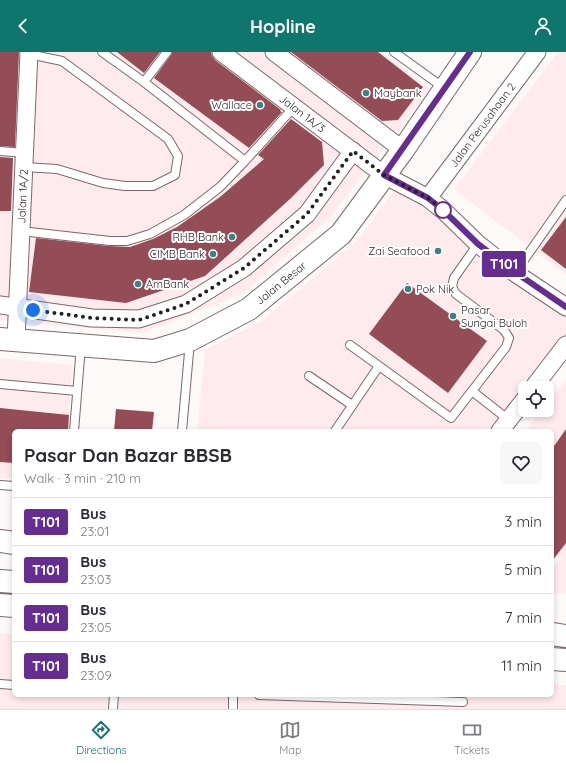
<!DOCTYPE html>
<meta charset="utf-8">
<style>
:root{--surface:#fff;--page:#f7f7f7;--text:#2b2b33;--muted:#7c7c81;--line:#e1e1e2;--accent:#0f766e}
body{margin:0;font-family:Quicksand,sans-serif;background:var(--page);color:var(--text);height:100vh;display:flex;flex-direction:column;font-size:15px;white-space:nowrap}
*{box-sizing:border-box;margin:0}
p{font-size:13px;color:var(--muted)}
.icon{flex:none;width:22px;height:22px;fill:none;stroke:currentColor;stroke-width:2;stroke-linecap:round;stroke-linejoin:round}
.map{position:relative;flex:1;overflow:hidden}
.sheet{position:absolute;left:12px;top:377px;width:542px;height:268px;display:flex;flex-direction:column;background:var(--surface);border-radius:6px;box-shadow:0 2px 6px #0003}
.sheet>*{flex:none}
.badge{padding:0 8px;border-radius:3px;font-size:14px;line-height:26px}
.controls{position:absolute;left:518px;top:329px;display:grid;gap:8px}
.controls a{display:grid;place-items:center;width:36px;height:36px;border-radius:6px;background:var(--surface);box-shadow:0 2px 6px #0003;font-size:20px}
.you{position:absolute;width:20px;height:20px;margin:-10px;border:3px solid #fff;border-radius:50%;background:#1a73e8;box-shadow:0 0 0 6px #1a73e833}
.map>.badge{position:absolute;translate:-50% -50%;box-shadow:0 0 0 2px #fff}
.round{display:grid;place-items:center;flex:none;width:42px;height:42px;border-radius:6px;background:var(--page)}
.summary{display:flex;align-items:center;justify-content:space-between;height:68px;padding:0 12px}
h1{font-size:19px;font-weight:700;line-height:30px}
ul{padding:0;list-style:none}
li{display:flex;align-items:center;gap:12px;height:48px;padding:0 12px;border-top:1px solid var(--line)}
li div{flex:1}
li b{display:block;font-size:15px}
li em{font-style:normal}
li .badge{min-width:44px;font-weight:700;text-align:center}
header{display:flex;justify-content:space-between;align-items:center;height:52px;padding:0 12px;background:var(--accent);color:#fff;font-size:18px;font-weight:700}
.menu{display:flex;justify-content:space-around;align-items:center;height:56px;border-top:1px solid var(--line);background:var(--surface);font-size:11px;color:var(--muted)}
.menu a{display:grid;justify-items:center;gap:2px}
.menu .selected{color:var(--accent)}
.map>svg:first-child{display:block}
</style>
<header><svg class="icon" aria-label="back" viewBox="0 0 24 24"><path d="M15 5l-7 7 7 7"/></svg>Hopline<svg class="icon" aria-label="person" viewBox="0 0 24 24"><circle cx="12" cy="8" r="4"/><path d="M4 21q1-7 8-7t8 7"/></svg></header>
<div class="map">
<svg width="566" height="657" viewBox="0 0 566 657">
<rect width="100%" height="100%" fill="#fef9f9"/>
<path fill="#ffebed" d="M0 0H382L430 37 330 165 242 242 142 281 0 268Z
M558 0H566V223L454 137Z
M396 136 423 150 566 257V283L492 379H197L205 298 261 270 355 191Z
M0 306 72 313 68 379H14V427L0 426Z
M566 328V542L552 541V516L562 506 552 505V379H525L542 358H547V352Z
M0 580 14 582V643H552V632L566 633V657H0Z"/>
<path fill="#944c57" d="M0 0H19L15 95 0 94Z
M117 0H160L144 21Z
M172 0H211L212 4 215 8 281 58 280 59 282 60 249 96 154 26 171 3Z
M291 0H378L423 35 398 68 382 69Z
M291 67 322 90 324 113 290 147 205 224 126 251 29 240 36 186 109 194 130 195 153 187 177 175 220 145 264 107 258 103Z
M0 105 13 106 11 159H0Z
M566 165V217L541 198Z
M407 231 487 289 448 341 369 282Z
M0 356 69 363 68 379H14V411L0 410Z
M116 357 154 360 152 379H114Z
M566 377V491L552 509V397Z"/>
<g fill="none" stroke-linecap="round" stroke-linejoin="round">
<defs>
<path id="lane" d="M102 0 144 30 245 109
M394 0 444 36
M144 30 167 0
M0 99 25 101
M24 115 57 117 103 131 125 134H153L175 123 178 104 168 87 62 9 29 2
M21 179 110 189H127L150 182 184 163 220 135 245 109 294 55
M515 221 566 148
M350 293 451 366 506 295 509 286 504 278 456 242 452 235 454 226 478 192
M309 324 352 353
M0 332 77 339
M472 339 509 368
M74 379 81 294
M182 379 190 289
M335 379 379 314
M0 433 14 434
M0 632 14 633
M259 643 463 650
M113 657 114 643
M233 657V643"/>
<g id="street">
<path id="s1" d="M221 0 384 123 428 146 443 158 478 192 515 221 566 255"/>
<path d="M274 0 403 98"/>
<path id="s2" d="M428 146 537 0"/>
<path d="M0 253 92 266 139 267 186 252 244 216 307 162 353 99"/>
<path id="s3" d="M16 288 29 0"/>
<path d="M533 336 566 293"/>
<path d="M500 379 525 347"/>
</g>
<g id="secondary">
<path id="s4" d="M0 287 154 299 190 288 249 257 341 182 403 98 470 0"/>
</g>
<path id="highway" d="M0 489 14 491
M0 529 14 530
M0 553 14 554
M552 582 566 584
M552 607 566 608"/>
</defs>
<use href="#lane" stroke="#7c686a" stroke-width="10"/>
<use href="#street" stroke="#7c686a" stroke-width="19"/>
<use href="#secondary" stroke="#7c686a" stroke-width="24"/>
<use href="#highway" stroke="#7c686a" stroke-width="24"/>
<use href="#lane" stroke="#fff" stroke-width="8"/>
<use href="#street" stroke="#fff" stroke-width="17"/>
<use href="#secondary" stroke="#fff" stroke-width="22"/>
<use href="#highway" stroke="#fff" stroke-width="22"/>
</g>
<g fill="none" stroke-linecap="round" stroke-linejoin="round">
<defs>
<path id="line" d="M470 0 384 123 428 146 443 158 478 192 515 220 566 255"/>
</defs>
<use href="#line" stroke="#fff" stroke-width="9"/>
<use href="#line" stroke="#662d91" stroke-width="6"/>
<path stroke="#281f20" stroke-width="4" stroke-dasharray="0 7.2" d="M33 258 92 266 139 268 186 252 244 216 307 162 353 99 384 123 428 146 443 158"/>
</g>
<g fill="#3a8382" stroke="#fff" stroke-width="1.5">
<circle cx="366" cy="41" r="4"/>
<circle cx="260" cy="53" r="4"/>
<circle cx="232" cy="185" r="4"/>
<circle cx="438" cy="199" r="4"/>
<circle cx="213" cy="202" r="4"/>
<circle cx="138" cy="232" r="4"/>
<circle cx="408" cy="237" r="4"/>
<circle cx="453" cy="264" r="4"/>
</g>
<circle fill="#fff" stroke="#662d91" stroke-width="2" cx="443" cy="158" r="8"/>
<g text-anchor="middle" stroke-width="4" stroke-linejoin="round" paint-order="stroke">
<g font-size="11" fill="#281f20" stroke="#fff" text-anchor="start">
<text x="374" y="45">Maybank</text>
<text x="252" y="57" text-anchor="end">Wallace</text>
<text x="224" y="189" text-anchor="end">RHB Bank</text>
<text x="430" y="203" text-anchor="end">Zai Seafood</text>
<text x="205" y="206" text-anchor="end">CIMB Bank</text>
<text x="146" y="236">AmBank</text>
<text x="416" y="241">Pok Nik</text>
<text x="461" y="262">Pasar<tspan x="461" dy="13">Sungai Buloh</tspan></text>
</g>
<g font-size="11" fill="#281f20" stroke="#fff">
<text dy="4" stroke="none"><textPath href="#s1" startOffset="102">Jalan 1A/3</textPath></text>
<text dy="4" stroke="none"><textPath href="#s2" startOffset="91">Jalan Perusahaan 2</textPath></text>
<text dy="4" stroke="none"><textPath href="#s3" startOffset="144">Jalan 1A/2</textPath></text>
<text dy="4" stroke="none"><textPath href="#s4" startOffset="300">Jalan Besar</textPath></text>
</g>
</g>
</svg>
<div class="controls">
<a><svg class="icon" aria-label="locate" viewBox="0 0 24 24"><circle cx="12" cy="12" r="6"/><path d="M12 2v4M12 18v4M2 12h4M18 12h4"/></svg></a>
</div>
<div class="you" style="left:33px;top:258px"></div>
<b class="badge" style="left:504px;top:212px;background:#662d91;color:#fff">T101</b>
<section class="sheet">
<div class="summary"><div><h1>Pasar Dan Bazar BBSB</h1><p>Walk · 3 min · 210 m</p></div><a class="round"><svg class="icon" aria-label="heart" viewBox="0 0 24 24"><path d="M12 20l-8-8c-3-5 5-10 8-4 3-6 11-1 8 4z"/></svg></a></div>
<ul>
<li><span class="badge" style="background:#662d91;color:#fff">T101</span><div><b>Bus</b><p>23:01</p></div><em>3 min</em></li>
<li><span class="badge" style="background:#662d91;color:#fff">T101</span><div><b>Bus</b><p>23:03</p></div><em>5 min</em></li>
<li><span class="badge" style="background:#662d91;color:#fff">T101</span><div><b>Bus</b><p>23:05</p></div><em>7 min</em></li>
<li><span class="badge" style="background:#662d91;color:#fff">T101</span><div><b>Bus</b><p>23:09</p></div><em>11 min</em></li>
</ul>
</section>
</div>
<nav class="menu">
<a class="selected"><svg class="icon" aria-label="directions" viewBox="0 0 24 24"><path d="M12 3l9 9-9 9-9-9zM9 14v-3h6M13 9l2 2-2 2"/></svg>Directions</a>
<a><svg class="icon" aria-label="map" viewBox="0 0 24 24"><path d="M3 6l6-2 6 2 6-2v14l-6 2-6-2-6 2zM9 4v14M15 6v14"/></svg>Map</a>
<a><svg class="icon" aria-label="tickets" viewBox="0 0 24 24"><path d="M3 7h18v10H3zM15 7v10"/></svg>Tickets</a>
</nav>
